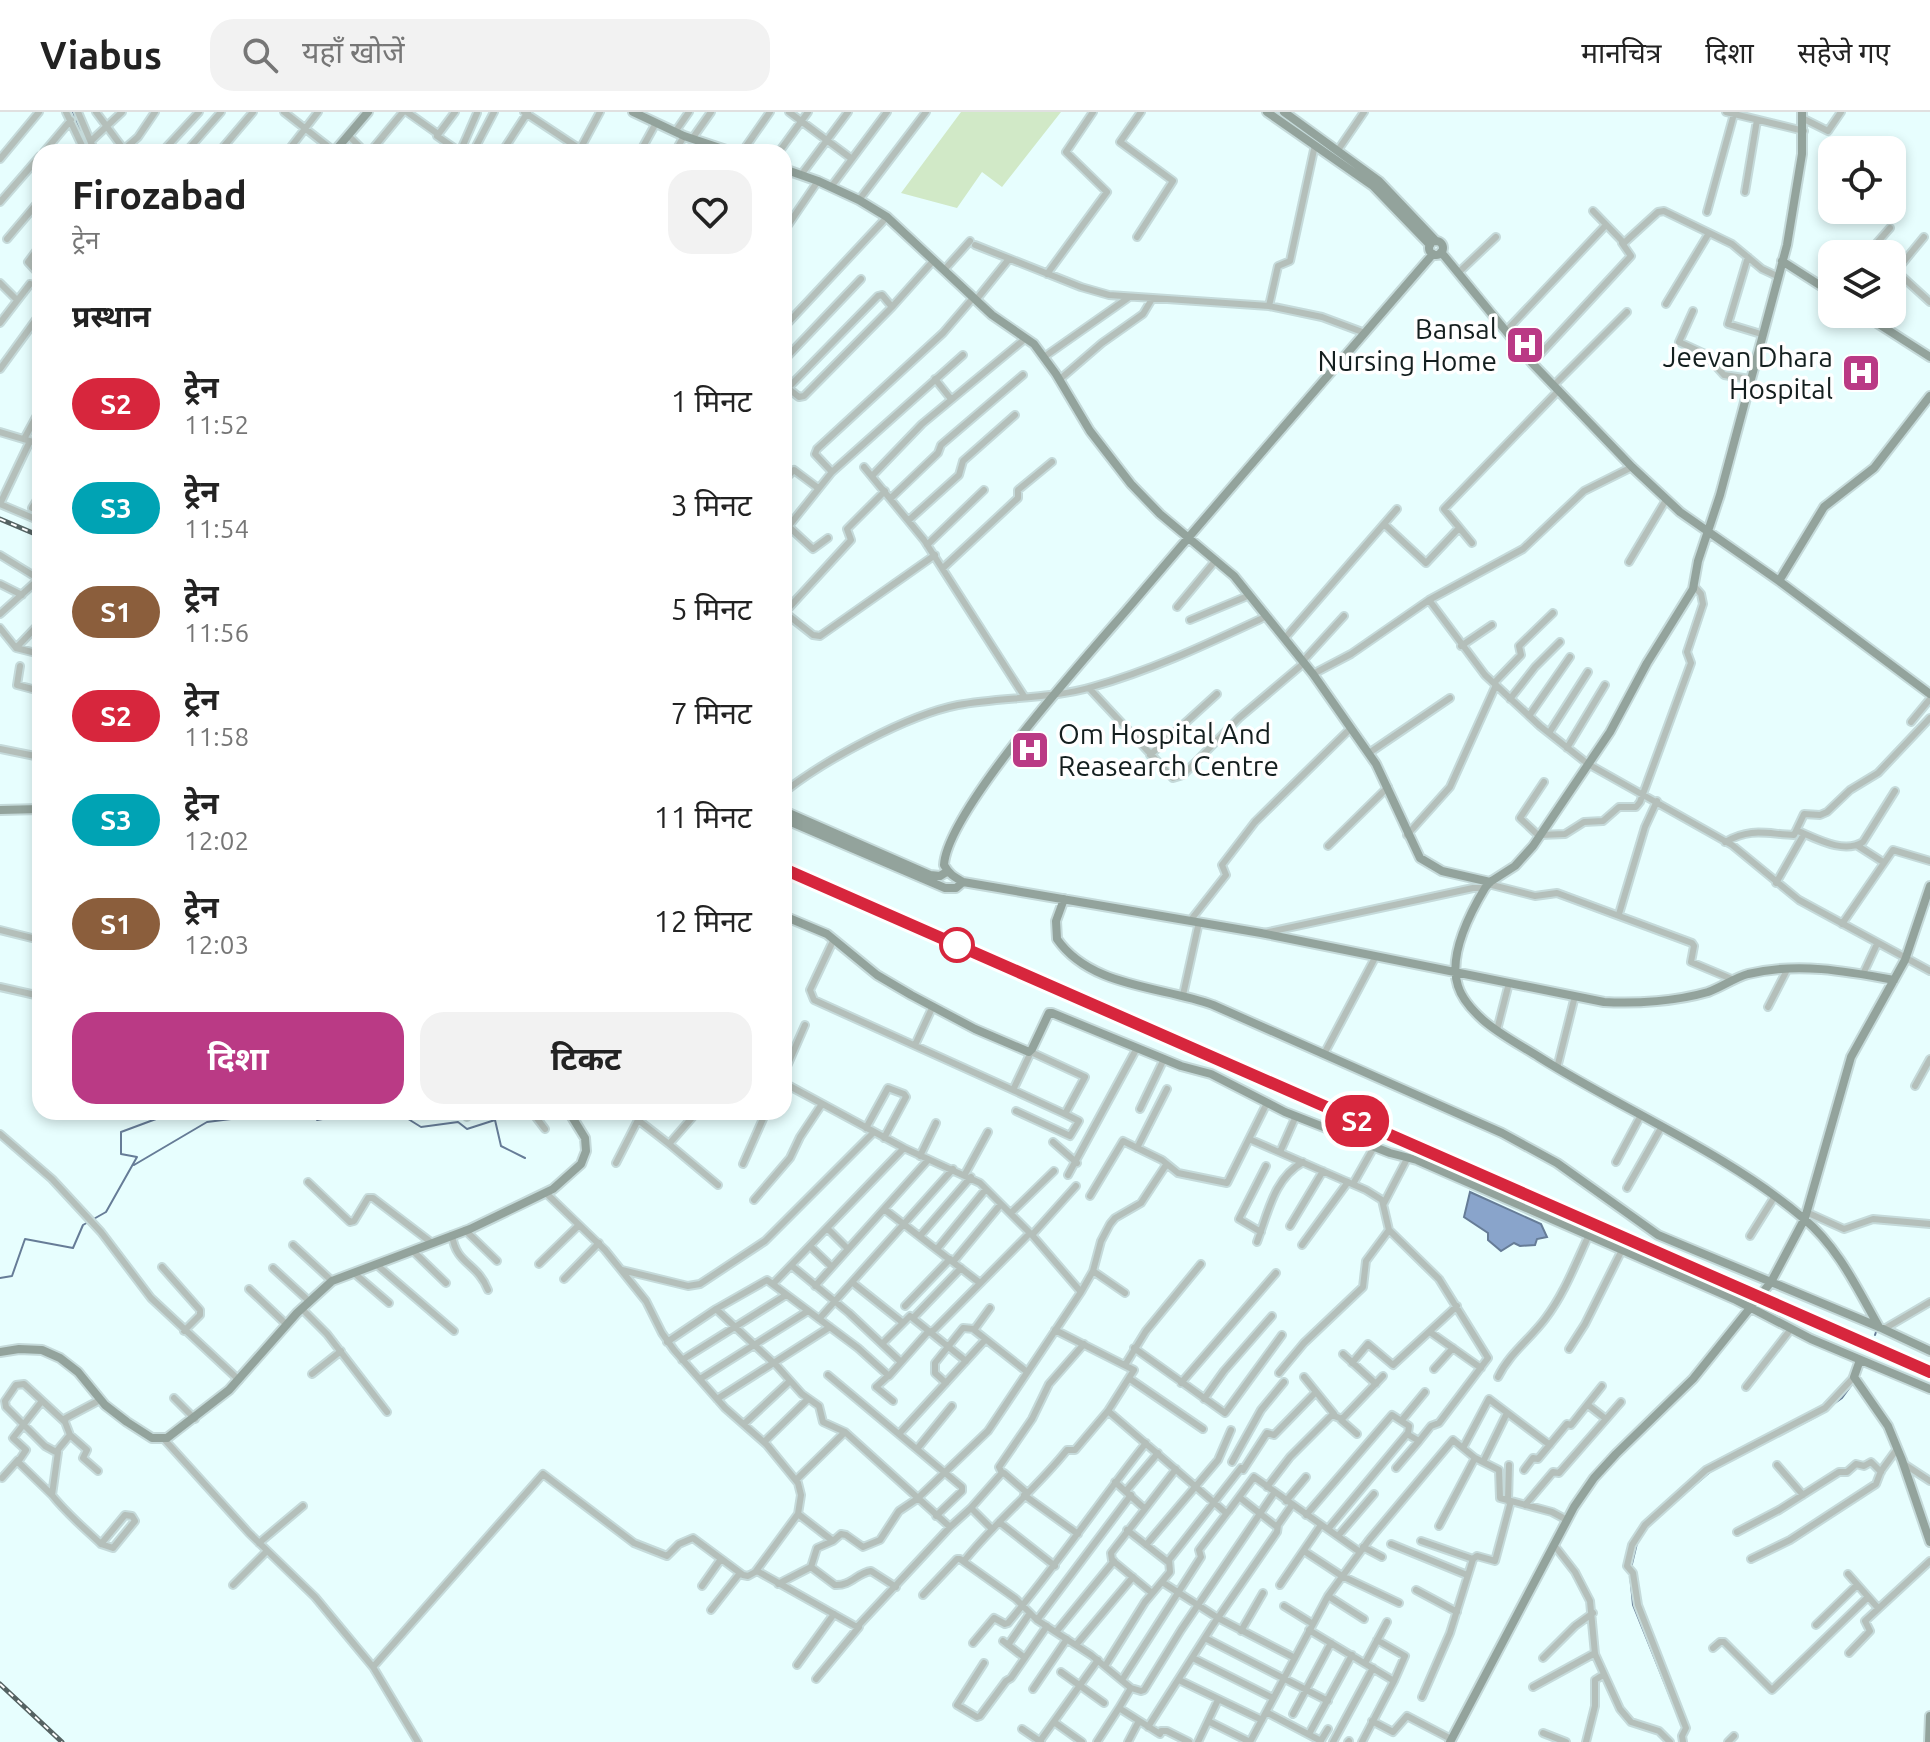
<!DOCTYPE html>
<html lang="hi">
<meta charset="utf-8">
<style>
:root{--surface:#fff;--page:#f2f2f2;--text:#222;--muted:#767676;--line:#e0e0e0;--accent:#ba3a85}
body{margin:0;font-family:Ubuntu,"Noto Sans Devanagari",sans-serif;background:var(--page);color:var(--text);height:100vh;display:flex;flex-direction:column;font-size:30px;white-space:nowrap}
*{box-sizing:border-box;margin:0}
p{font-size:26px;color:var(--muted)}
.icon{flex:none;width:44px;height:44px;fill:none;stroke:currentColor;stroke-width:2;stroke-linecap:round;stroke-linejoin:round}
.map{position:relative;flex:1;overflow:hidden}
.sheet{position:absolute;left:32px;top:32px;width:760px;height:976px;display:flex;flex-direction:column;background:var(--surface);border-radius:24px;box-shadow:0 4px 12px #0003}
.sheet>*{flex:none}
.badge{padding:0 16px;border-radius:26px;font-size:28px;line-height:52px}
.fabs{position:absolute;left:1818px;top:24px;display:grid;gap:16px}
.fabs a{display:grid;place-items:center;width:88px;height:88px;border-radius:16px;background:var(--surface);box-shadow:0 4px 12px #0003;font-size:40px}
.map>.badge{position:absolute;translate:-50% -50%;box-shadow:0 0 0 4px #fff}
h2{padding:0 40px;font-size:30px;line-height:72px}
.round{display:grid;place-items:center;flex:none;width:84px;height:84px;border-radius:24px;background:var(--page)}
.summary{display:flex;align-items:center;justify-content:space-between;height:136px;padding:0 40px}
h1{font-size:38px;font-weight:700;line-height:60px}
.primary-button{display:flex;gap:16px;margin-top:auto;padding:16px 40px}
.primary-button a{flex:1;height:92px;border-radius:24px;background:var(--accent);color:#fff;font-size:32px;font-weight:700;line-height:92px;text-align:center}
.primary-button a+a{background:var(--page);color:var(--text)}
ul{padding:0;list-style:none}
li{display:flex;align-items:center;gap:24px;height:104px;padding:0 40px}
li div{flex:1}
li b{display:block;font-size:30px}
li em{font-style:normal}
li .badge{min-width:88px;font-weight:700;text-align:center}
header{display:flex;align-items:center;gap:48px;box-sizing:border-box;height:112px;padding:0 40px;background:var(--surface);border-bottom:2px solid var(--line)}
header strong{font-size:38px}
nav{display:flex;gap:44px;margin-inline-start:auto;font-size:28px}
.search{width:560px;height:72px;background:var(--page);display:flex;align-items:center;gap:20px;box-sizing:border-box;padding:0 28px;border-radius:24px;color:var(--muted);font-size:30px}
.map>svg:first-child{display:block}
</style>
<header>
<strong>Viabus</strong>
<div class="search"><svg class="icon" aria-label="search" viewBox="0 0 24 24"><circle cx="10" cy="10" r="6"/><path d="M15 15l6 6"/></svg>यहाँ खोजें</div>
<nav><a>मानचित्र</a><a>दिशा</a><a>सहेजे गए</a></nav>
</header>
<div class="map">
<svg width="1930" height="1630" viewBox="0 0 1930 1630">
<rect width="100%" height="100%" fill="#e7fefe"/>
<path fill="#d1e9c7" d="M961 0H1061L1002 75 982 60 957 96 901 81Z"/>
<path fill="#89a4cb" stroke="#667c97" stroke-width="2" d="M1470 1080 1541 1112 1547 1125 1537 1127 1535 1133 1520 1134 1514 1131 1501 1139 1488 1128V1121L1464 1105Z"/>
<g fill="none" stroke-linecap="round" stroke-linejoin="round">
<path stroke="#667c97" stroke-width="2" d="M73 0 89 40
M316 1000 317 1008 361 1000
M397 1000 421 1015 458 1010 467 1017 495 1008 501 1034 525 1046
M134 1053 207 1010 231 1007 244 1000
M0 1166 12 1164 25 1127 73 1136 83 1113 106 1100 137 1045 121 1042V1020L156 1007V1000
M1875 1223 1876 1220
M1832 1293 1842 1286 1853 1271
M1780 1323 1817 1304
M1661 1402 1711 1359
M1631 1456 1637 1431
M1630 1462 1633 1493 1673 1592"/>
<defs>
<path id="street" d="M66 0 85 40
M78 0 95 40
M96 0 125 39
M284 0 334 39
M407 0 438 22
M455 0 437 24 460 40 477 1
M524 0 580 37
M789 0 852 47
M1726 0 1804 19
M1802 6 1828 19 1841 0
M675 20 689 0
M348 23 365 40
M692 27 711 0
M92 28 122 0
M1338 38 1364 0
M579 39 600 0
M44 40 71 8
M121 40 138 25 155 0
M143 40H146
M162 40 199 0
M186 40 221 0
M219 40 253 0
M287 40 318 0
M370 40 403 0
M473 40 494 0
M502 40 528 0
M531 40 533 37
M640 40 656 11
M675 40 684 24
M742 40 770 0
M779 40 808 0
M0 47 39 0
M801 63 848 0
M831 75 887 0
M1745 80 1757 8
M859 88 926 0
M0 90 40 44
M1593 99 1624 131 1658 100 1664 99 1732 132 1762 157 1777 164
M1707 100 1734 2
M784 119 818 69
M1137 125 1173 69 1120 30 1141 0
M1924 125 1896 159 1930 190
M7 127 40 88
M975 133 1081 175 1109 183 1269 194 1322 205 1365 221
M40 134 28 150 40 163
M1867 142 1890 116
M1748 145 1728 212 1761 222
M944 158 970 129
M1458 161 1496 125
M1047 162 1107 80 1066 40 1093 0
M0 171 17 188
M784 184 787 180
M976 188 1009 147
M1666 192 1709 121
M1269 194 1278 154 1290 149 1315 33
M1693 199 1679 230 1705 242 1724 263 1750 267
M0 211 30 172
M784 215 887 105
M1506 219 1606 113
M1044 245 1128 186
M784 248 861 167
M1532 251 1631 144 1622 131
M0 257 40 202
M935 267 951 287
M1059 268 1102 231 1143 202 1152 187
M784 273 799 285 804 284 892 195 934 148
M1554 273 1627 200
M788 276 878 184 882 183 892 195
M0 320 40 332
M24 327 40 298
M864 355 924 428 1024 584
M832 360 815 342 817 337 943 221 973 186
M872 364 922 312 1026 226
M784 368 794 358 818 376
M891 386 938 341 941 333 1023 263
M0 392 30 329
M0 392 40 409
M32 396 40 383
M909 408 959 363 963 349 1015 303
M1384 412 1426 451 1459 416
M788 414 813 437 828 426
M784 420 832 360 963 243
M1472 431 1444 397 1559 278
M927 433 984 378
M0 443 39 467 0 502
M1629 450 1666 388
M943 456 1018 386V378L1052 350
M0 472 22 483
M1429 488 1485 563 1540 614 1588 652 1732 733 1799 788 1930 859
M1177 495 1216 448
M784 500 813 523 820 524 935 443
M785 500 851 428 847 417 885 379
M1190 508 1250 483
M0 516 16 536 40 542
M1285 526 1397 397
M1461 534 1492 513
M16 536 40 511
M1303 549 1344 504
M20 554 17 573 40 579
M1313 562 1351 542 1429 488 1523 437 1584 379 1632 355
M1494 571 1521 543 1519 534 1553 501
M1089 576 1173 666 1183 663 1239 606 1304 551
M1510 587 1535 555 1560 530
M1529 604 1570 545
M1911 610 1930 587
M1549 621 1588 560
M1567 636 1605 573
M0 637 40 645
M1369 641 1450 586
M1150 643 1217 582
M784 680C825 648 907 603 958 593 1000 585 1052 587 1092 575 1153 558 1209 531 1267 504
M1798 719C1817 727 1844 742 1863 730L1895 679
M1407 723 1450 675 1496 573
M1540 723 1565 722 1584 710 1603 709 1619 695H1636L1640 690 1691 551 1687 540 1703 492 1701 482 1694 474
M1539 724 1520 706 1544 670
M1725 730C1752 715 1766 722 1794 723L1804 702 1820 703 1827 700 1850 678 1878 661 1930 606
M1328 734 1388 675
M1858 734 1883 750
M1776 771 1804 722
M1488 772 1535 784 1557 781 1692 831 1694 834 1691 850 1734 868
M1619 802 1645 715 1657 689
M1190 809 1226 763 1222 753 1255 710 1351 616
M1842 812 1893 738 1930 749
M0 818 40 828
M1264 821 1473 776H1485
M834 827 810 878 814 888 1013 978 1031 940 1085 965 1065 1002 1013 978
M1863 862 1877 832
M0 875 40 884
M784 881 786 877
M1183 883 1199 810
M1768 895 1787 858
M1497 918 1509 871
M915 933 933 894
M1324 942 1376 844
M1557 956 1575 884
M784 961 805 913
M1915 974 1930 947
M1140 997 1164 947
M1016 999 1070 1024 1079 1009 1065 1002
M532 1000 545 1017
M642 1000 638 1008 669 1032
M697 1000 669 1032 718 1073
M467 1005 470 1000
M866 1016 888 976 904 982 906 985 884 1026
M0 1022 52 1067 101 1120 151 1186 239 1268
M1249 1027 1366 1078 1382 1088 1389 1118 1439 1167 1488 1246 1439 1311 1431 1314 1419 1329 1407 1322 1328 1417
M1053 1030 1077 1051
M1137 1036 1167 977
M1280 1040 1296 1004
M920 1044 936 1011
M1616 1050 1640 1005
M616 1051 638 1008
M743 1052 766 1000
M965 1062 988 1020
M1068 1063 1137 936
M308 1070 350 1110 354 1109 368 1086H373L432 1131
M1353 1072 1374 1035
M1627 1076 1661 1016
M546 1081 605 1138 646 1189 662 1221 674 1238 725 1296 767 1333 798 1371 801 1383 798 1402 756 1459
M1090 1084 1123 1029 1162 1048 1178 1061 1227 1071 1267 991
M754 1088 790 1046 800 1025 822 992
M1384 1091 1408 1045
M884 1097 980 1171
M1806 1100 1844 1117 1873 1107 1930 1112
M1011 1101 1054 1059
M1290 1114 1323 1059
M828 1117 848 1137
M465 1118 497 1149
M1261 1120 1239 1107 1266 1054
M452 1123C456 1153 477 1150 488 1178
M1032 1123 1076 1074
M920 1124 971 1065
M1750 1124 1775 1084
M1257 1130C1268 1101 1274 1066 1303 1050
M293 1133 332 1169
M1302 1133 1348 1070
M811 1135 832 1155
M937 1137 986 1077
M413 1139 446 1171
M953 1150 1001 1092
M539 1152 579 1113
M377 1153 454 1219
M792 1154 849 1201 901 1250
M162 1155 200 1198V1203L184 1219
M273 1156 310 1190
M622 1158 688 1174 700 1172 765 1129 874 1020
M1093 1159 1125 1181
M354 1161 389 1191
M564 1167 599 1131
M853 1171 902 1210
M773 1172 904 1036
M815 1174 928 1048
M249 1177 287 1213
M1081 1180 1093 1159 1101 1129 1110 1112 1115 1106 1141 1091 1166 1053
M905 1194 950 1147
M990 1196 974 1218 1026 1259
M302 1197 327 1222 387 1300
M716 1197 777 1254 802 1282 819 1294 823 1310 845 1320 950 1415
M913 1206 961 1156
M819 1207 953 1057
M1884 1217 1930 1190
M1055 1218 1134 1258 1108 1299 1225 1400H1228L1254 1365 1360 1440
M1430 1220 1481 1256
M667 1230 716 1197 767 1168 858 1236 889 1264 927 1221 934 1218 1030 1121
M882 1232 910 1204 966 1249
M1134 1236 1225 1301 1282 1223
M1569 1237 1585 1212 1622 1138
M1343 1242 1376 1272
M682 1248 786 1183
M1352 1251 1368 1232 1393 1253 1457 1194
M1125 1253 1146 1219 1201 1152
M1434 1257 1453 1236
M1279 1261 1304 1231 1363 1175 1366 1149 1389 1118
M312 1262 341 1239
M828 1263 962 1375V1379L936 1404
M888 1264 876 1275 893 1289
M1304 1265 1334 1302
M1498 1265C1509 1242 1530 1227 1545 1207 1564 1182 1575 1153 1588 1125
M700 1267 808 1199
M1130 1267 1203 1317
M946 1271 935 1261V1251L963 1216 974 1217
M1181 1271 1276 1161
M1746 1275 1791 1217
M174 1286 195 1307
M717 1287 830 1215
M1204 1287 1224 1259 1272 1204
M42 1289 13 1326 26 1338 18 1350 52 1383
M1588 1293 1606 1307
M1341 1308 1357 1322
M1402 1308 1425 1280
M65 1310 24 1272 16 1273 5 1289 6 1295 45 1334 56 1340 70 1323 65 1310 66 1306 100 1288
M744 1312 790 1269
M899 1322 985 1228
M70 1323 87 1338 83 1346 98 1359
M163 1326 249 1421 315 1485 373 1555 543 1362 634 1431 667 1444 679 1432 693 1426 743 1463 748 1464 757 1459 857 1515 950 1415 971 1396 1001 1362 1004 1361 1026 1380
M764 1330 808 1287
M1463 1336 1489 1287 1550 1333
M917 1337 952 1294
M58 1340 52 1383C66 1401 84 1416 101 1432L113 1436 135 1409 132 1404 125 1403 101 1432
M1232 1350 1261 1298 1284 1270
M1483 1350 1507 1301
M1904 1352 1930 1369
M1777 1353 1803 1383
M1396 1356 1419 1329
M1243 1358 1267 1321 1274 1323 1316 1280
M1524 1358 1533 1346 1538 1347 1567 1312 1571 1313 1602 1274
M1002 1361 999 1355 1032 1307 1049 1272 1084 1232
M2 1366 18 1348
M796 1368 845 1320
M1115 1370 1144 1396
M1267 1375 1290 1345 1332 1303 1342 1307 1383 1264
M1126 1379 1158 1341
M1024 1383 1078 1422
M1239 1385 1277 1415
M1286 1389 1306 1365
M1508 1389 1509 1353
M1525 1393 1553 1360 1559 1361 1621 1290
M971 1396 992 1417
M798 1402 833 1429
M1306 1403 1392 1303 1409 1314 1408 1321
M999 1410 1055 1454
M1439 1414 1475 1346
M1127 1418 1168 1450
M1737 1420 1779 1398 1839 1360H1847L1856 1352 1864 1354 1871 1350 1881 1360
M1338 1424 1374 1382
M1421 1429 1473 1447
M259 1431 303 1394
M1391 1432 1467 1463
M1146 1433 1218 1348 1231 1318
M1554 1433 1575 1460 1590 1489 1595 1542 1620 1597 1631 1610 1659 1619 1670 1630
M1363 1435 1382 1445
M1304 1439 1342 1464 1399 1491
M1751 1447 1790 1428 1876 1372 1881 1359 1897 1337
M964 1449C996 1409 1036 1377 1067 1338H1075L1108 1299
M811 1455 835 1473C851 1474 857 1461 871 1459L896 1475
M1848 1462 1878 1496
M1162 1470 1218 1506 1295 1546
M778 1472 811 1455 817 1436 833 1429 841 1422 846 1423 863 1435 880 1428 899 1399 917 1387 988 1319 1081 1180 1032 1123 980 1071 904 1036 784 971
M233 1473 267 1439
M1280 1473 1321 1413
M702 1474 721 1447
M1416 1478 1457 1500
M1152 1481 1112 1448 1111 1441 1176 1357
M923 1483 957 1447H960L1016 1487 1037 1508 1091 1543 1131 1576 1119 1596 1160 1622 1161 1619H1167L1189 1630
M1328 1484 1364 1507
M1284 1494 1313 1512
M711 1498 740 1461
M1037 1508 1131 1383
M1816 1513 1857 1473
M1309 1518 1394 1569 1362 1630
M1241 1519 1263 1481
M1056 1520 1114 1449
M1205 1526 1328 1589
M1377 1528 1405 1544 1394 1569
M1003 1529 1025 1546
M973 1531 994 1506 1005 1512 1008 1511C1057 1453 1099 1390 1146 1331
M1008 1533 1030 1501
M1076 1533 1133 1465
M1713 1536 1720 1530H1724L1772 1578 1868 1485
M1849 1541 1870 1519 1865 1509 1930 1449
M1193 1546 1273 1586
M1543 1546 1575 1514 1593 1501
M984 1551 957 1593 977 1605 980 1604 1006 1569 1011 1566 1047 1514
M1365 1551 1387 1510
M797 1553 834 1502
M1105 1554 1145 1490 1170 1460 1169 1448 1241 1356
M373 1555 418 1630
M1061 1560 1104 1591
M816 1567 859 1515
M1122 1568 1201 1445 1199 1438 1227 1401
M1179 1568 1262 1608
M1533 1575 1595 1541
M1131 1576 1141 1579 1144 1578 1181 1518 1274 1381
M1033 1577 1067 1527
M1422 1585 1450 1521 1473 1447 1477 1444 1495 1449 1511 1389
M1266 1600 1321 1629
M1293 1602 1331 1531
M1208 1609 1250 1630
M1372 1609 1393 1620 1407 1604 1451 1627
M1054 1610 1082 1630
M1148 1615 1213 1513 1277 1420 1278 1413 1292 1393
M1022 1617 1041 1630
M1543 1621 1566 1630
M1309 1622 1352 1543
M1040 1629 1098 1548
M1097 1630 1119 1596
M1128 1630 1139 1609
M1198 1630 1218 1588
M1250 1630 1328 1484 1369 1428 1453 1328 1475 1346 1499 1358 1500 1386 1552 1400 1567 1408
M1320 1630 1328 1617
M1333 1630 1373 1556
M1348 1630 1349 1629
M1586 1630 1595 1594V1568L1603 1563
M1683 1630 1682 1624 1686 1616 1638 1493 1633 1461 1627 1454 1632 1433 1645 1413 1706 1358 1825 1296 1854 1265
M1728 1630 1734 1624"/>
<path id="secondary" d="M633 0 684 24 732 40
M1267 0 1373 74 1430 133
M1284 0 1379 69 1436 129
M1802 0V42L1787 133 1720 383 1698 449 1693 477 1647 551 1610 620 1533 734 1515 754 1490 770 1485 776C1470 801 1448 844 1458 874 1462 887 1473 899 1483 908 1499 922 1520 933 1539 945 1623 998 1728 1042 1803 1106 1838 1135 1857 1176 1879 1215
M334 40 368 0
M784 57 818 69 859 88 887 105 992 203 1034 232 1056 262 1090 319 1131 372 1160 402 1234 464 1313 562 1376 652 1420 746 1442 759 1490 770
M1429 136a7 7 0 1 1 14 0a7 7 0 1 1-14 0Z
M1441 140 1532 251 1632 355 1680 400 1779 469 1930 582
M1433 142C1332 259 1231 375 1131 493 1091 540 947 698 944 753 949 762 954 765 963 770L1261 821 1604 890C1637 892 1677 889 1708 880 1722 875 1734 866 1748 862 1797 850 1846 859 1894 868
M1782 149 1832 181
M1863 202 1930 245
M1779 469 1824 395 1874 356 1930 284
M0 698 40 697
M784 699 930 763 940 764 948 759
M784 707 945 776H956L963 770
M1064 787 1056 809 1057 827C1091 876 1162 874 1213 893L1502 1021 1557 1051 1658 1123 1879 1215 1930 1239
M784 804 827 822 877 863 911 883 975 917 1029 940 1032 937 1049 901H1052L1181 954 1211 962 1285 1000 1390 1041 1417 1048 1734 1187 1811 1227 1930 1277
M0 1240 19 1237 42 1238 60 1246 78 1260 105 1293 127 1310 152 1326H167L229 1278 297 1201 332 1169 470 1117 553 1077 581 1052 586 1039 585 1026 569 1000
M1860 1248 1854 1265 1888 1314 1902 1348 1930 1430
M1450 1630 1574 1395 1594 1366 1616 1342 1693 1267 1771 1170 1805 1106 1851 945 1905 848 1930 774
M1929 1630 1930 1604"/>
</defs>
<use href="#street" stroke="#c5dada" stroke-width="10"/>
<use href="#secondary" stroke="#c5dada" stroke-width="12"/>
<use href="#street" stroke="#b4bfba" stroke-width="6"/>
<use href="#secondary" stroke="#93a39c" stroke-width="8"/>
<defs>
<path id="rail" d="M0 407 40 424
M784 752 1930 1256
M0 1572 62 1630"/>
</defs>
<use href="#rail" stroke="#556363" stroke-width="5"/>
<use href="#rail" stroke="#fff" stroke-width="2" stroke-dasharray="6" stroke-linecap="butt"/>
</g>
<g fill="none" stroke-linecap="round" stroke-linejoin="round">
<defs>
<path id="line" d="M784 757 1930 1260"/>
</defs>
<use href="#line" stroke="#fff" stroke-width="18"/>
<use href="#line" stroke="#d7263d" stroke-width="12"/>
</g>
<defs>
<symbol id="hospital-square" viewBox="-11 -11 22 22"><rect x="-9" y="-9" width="18" height="18" rx="4" fill="#ba3a85" stroke="#fff"/><path d="M-5-5h3v3.5h4V-5h3V5h-3V1.5h-4V5h-3Z" fill="#fff"/></symbol>
</defs>
<g fill-rule="evenodd">
<use href="#hospital-square" x="1503" y="211" width="44" height="44"/>
<use href="#hospital-square" x="1839" y="239" width="44" height="44"/>
<use href="#hospital-square" x="1008" y="616" width="44" height="44"/>
</g>
<circle fill="#fff" stroke="#d7263d" stroke-width="4" cx="957" cy="833" r="16"/>
<g text-anchor="middle" stroke-width="7" stroke-linejoin="round" paint-order="stroke">
<g font-size="28" fill="#141f1f" stroke="#fff" text-anchor="end">
<text x="1497" y="227">Bansal<tspan x="1497" dy="32">Nursing Home</tspan></text>
<text x="1833" y="255">Jeevan Dhara<tspan x="1833" dy="32">Hospital</tspan></text>
<text x="1058" y="632" text-anchor="start">Om Hospital And<tspan x="1058" dy="32">Reasearch Centre</tspan></text>
</g>
</g>
</svg>
<div class="fabs">
<a><svg class="icon" aria-label="locate" viewBox="0 0 24 24"><circle cx="12" cy="12" r="6"/><path d="M12 2v4M12 18v4M2 12h4M18 12h4"/></svg></a>
<a><svg class="icon" aria-label="layers" viewBox="0 0 24 24"><path d="M12 4l9 5-9 5-9-5zM3 14l9 5 9-5"/></svg></a>
</div>
<b class="badge" style="left:1357px;top:1009px;background:#d7263d;color:#fff">S2</b>
<section class="sheet">
<div class="summary"><div><h1>Firozabad</h1><p>ट्रेन</p></div><a class="round"><svg class="icon" aria-label="heart" viewBox="0 0 24 24"><path d="M12 20l-8-8c-3-5 5-10 8-4 3-6 11-1 8 4z"/></svg></a></div>
<h2>प्रस्थान</h2>
<ul>
<li><span class="badge" style="background:#d7263d;color:#fff">S2</span><div><b>ट्रेन</b><p>11:52</p></div><em>1 मिनट</em></li>
<li><span class="badge" style="background:#00a3b4;color:#fff">S3</span><div><b>ट्रेन</b><p>11:54</p></div><em>3 मिनट</em></li>
<li><span class="badge" style="background:#8b5e3c;color:#fff">S1</span><div><b>ट्रेन</b><p>11:56</p></div><em>5 मिनट</em></li>
<li><span class="badge" style="background:#d7263d;color:#fff">S2</span><div><b>ट्रेन</b><p>11:58</p></div><em>7 मिनट</em></li>
<li><span class="badge" style="background:#00a3b4;color:#fff">S3</span><div><b>ट्रेन</b><p>12:02</p></div><em>11 मिनट</em></li>
<li><span class="badge" style="background:#8b5e3c;color:#fff">S1</span><div><b>ट्रेन</b><p>12:03</p></div><em>12 मिनट</em></li>
</ul>
<div class="primary-button"><a>दिशा</a><a>टिकट</a></div>
</section>
</div>
